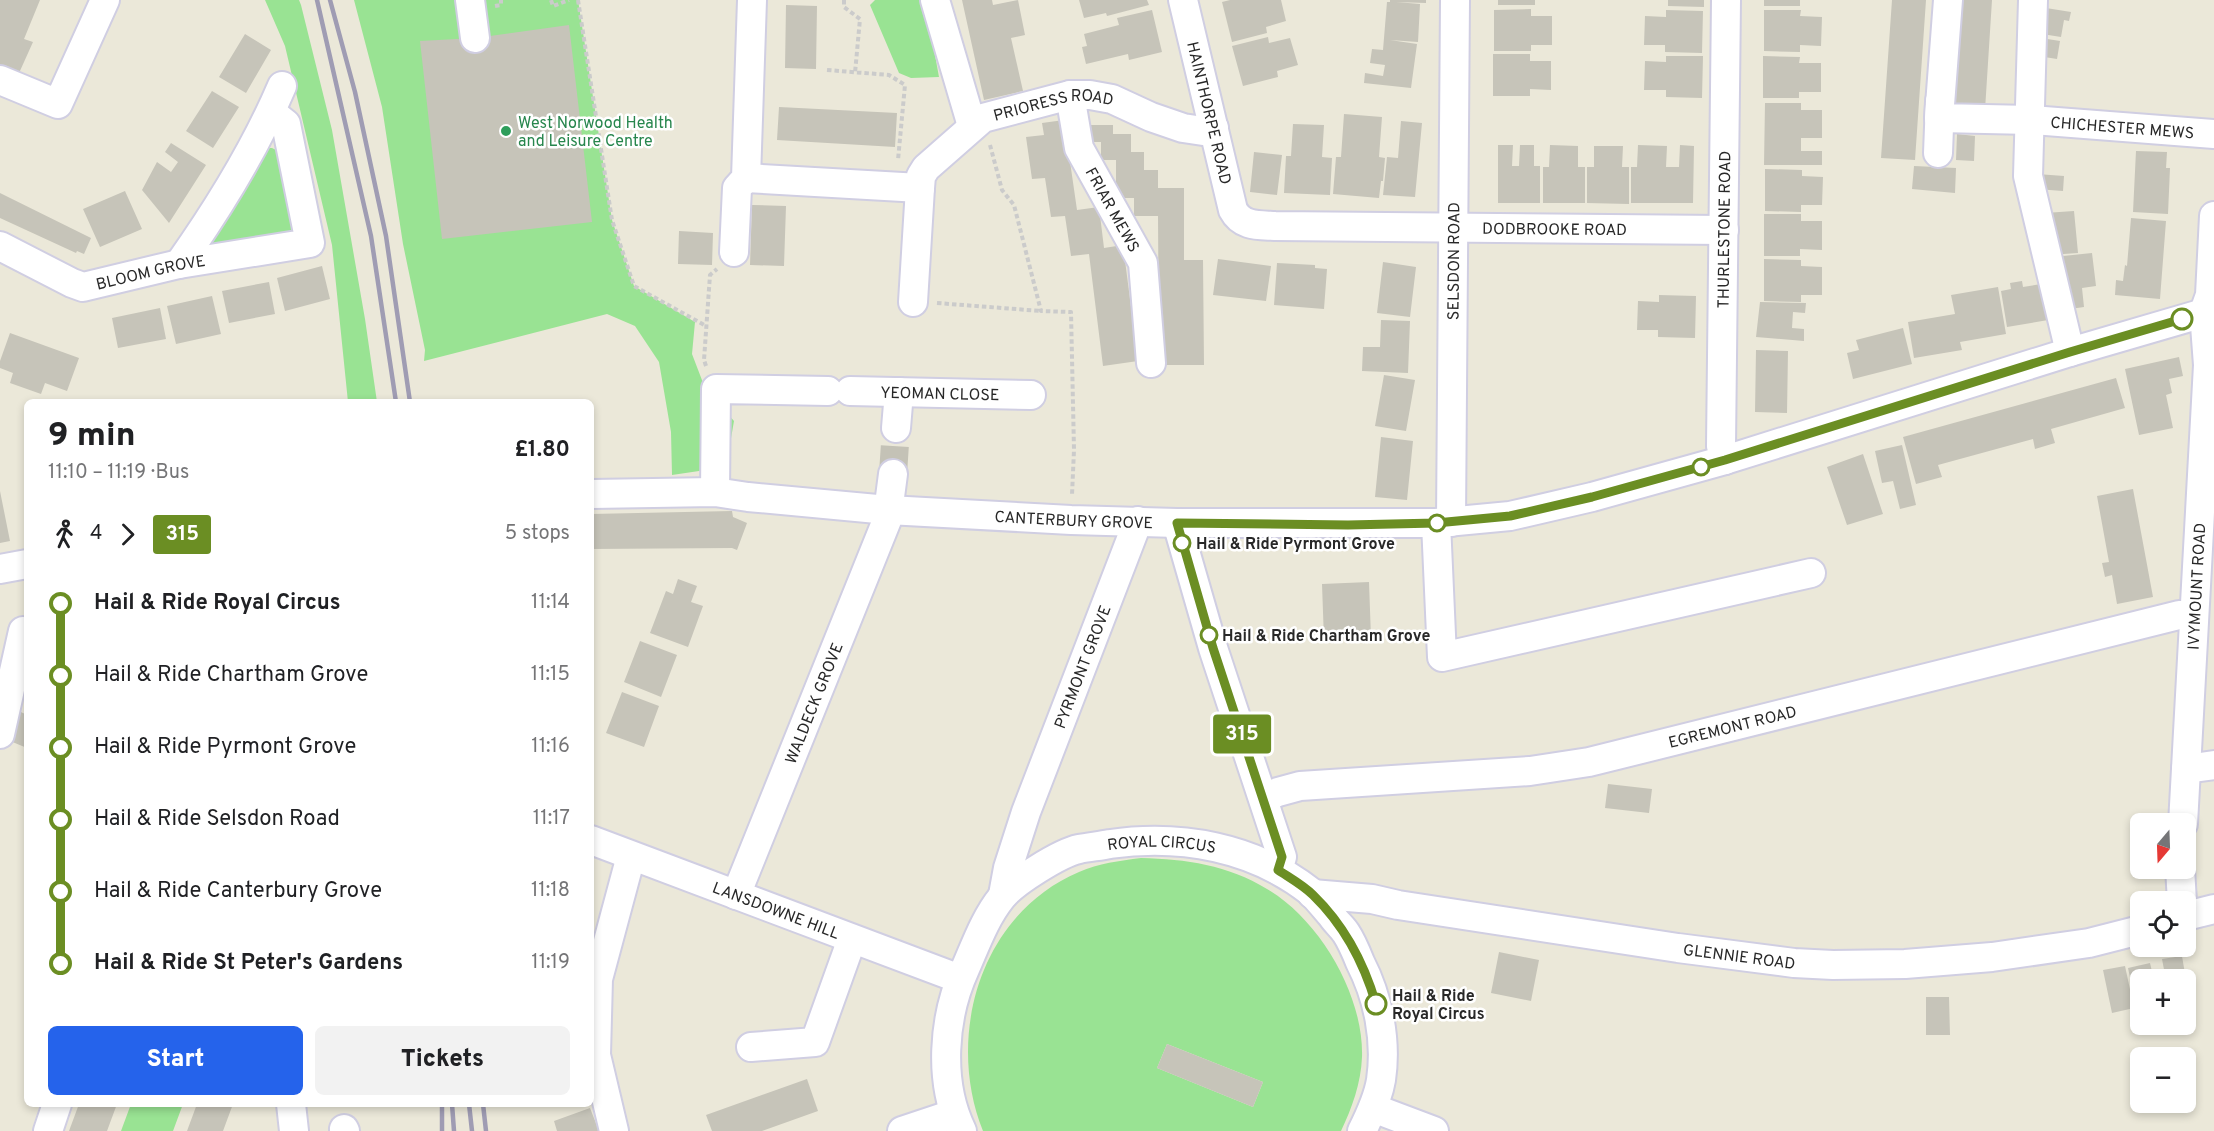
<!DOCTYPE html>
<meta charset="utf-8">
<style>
:root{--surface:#fff;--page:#f2f2f2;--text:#202124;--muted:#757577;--accent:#2563eb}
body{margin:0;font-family:Overpass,sans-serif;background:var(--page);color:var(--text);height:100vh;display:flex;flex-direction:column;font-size:22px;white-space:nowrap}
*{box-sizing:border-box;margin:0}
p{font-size:20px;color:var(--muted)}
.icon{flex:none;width:33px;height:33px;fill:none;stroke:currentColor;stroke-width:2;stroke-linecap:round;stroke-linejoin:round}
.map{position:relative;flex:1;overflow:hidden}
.details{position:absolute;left:24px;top:399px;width:570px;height:708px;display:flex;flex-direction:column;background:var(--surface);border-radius:9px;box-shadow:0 3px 9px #0003}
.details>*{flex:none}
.badge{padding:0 12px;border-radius:4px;font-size:21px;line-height:39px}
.needle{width:39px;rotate:199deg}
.tools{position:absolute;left:2130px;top:813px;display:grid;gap:12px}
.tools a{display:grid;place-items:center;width:66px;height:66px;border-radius:9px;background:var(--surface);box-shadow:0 3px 9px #0003;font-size:30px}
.map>.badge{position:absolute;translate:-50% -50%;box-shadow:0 0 0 3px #fff}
.legs{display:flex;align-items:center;gap:9px;height:66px;padding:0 24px;font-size:20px}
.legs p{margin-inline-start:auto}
.headline{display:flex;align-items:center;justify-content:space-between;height:102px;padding:0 24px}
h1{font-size:33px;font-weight:800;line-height:45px}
.button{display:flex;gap:12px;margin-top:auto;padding:12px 24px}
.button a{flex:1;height:69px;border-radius:9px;background:var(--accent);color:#fff;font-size:24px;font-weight:800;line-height:69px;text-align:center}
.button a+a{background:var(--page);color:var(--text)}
ul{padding:0 24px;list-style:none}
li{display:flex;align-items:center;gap:21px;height:72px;font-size:22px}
li i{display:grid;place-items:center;width:9px;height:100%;margin:0 8px;background:currentColor}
li i::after{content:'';width:15px;height:15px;margin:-8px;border:4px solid;border-radius:50%;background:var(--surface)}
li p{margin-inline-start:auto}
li:first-child i{background:linear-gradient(#0000 50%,currentColor 0)}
li:last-child i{background:linear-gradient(currentColor 50%,#0000 0)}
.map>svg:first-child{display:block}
</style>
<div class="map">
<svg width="2214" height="1131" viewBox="0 0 2214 1131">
<rect width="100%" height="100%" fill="#ebe8d9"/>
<path fill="#99e393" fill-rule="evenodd" d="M265 0H299L301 5 332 130 365 319 377 402H348L332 245 285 46Z
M354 0H578L612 220 634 286 695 322 692 354 705 388 734 421 726 467 672 475 671 432 659 362 635 326 607 314 424 361 425 350 403 244 382 107Z
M875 0H921L930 28 939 77 911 78 899 73 870 5Z
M265 148H272L280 152 296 235 211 246 212 237Z
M1141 858C1186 859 1228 865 1267 889 1320 920 1364 996 1362 1057 1361 1083 1352 1108 1341 1131H983C945 1036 980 914 1079 872 1099 863 1119 861 1141 858ZM1167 1044 1263 1082 1253 1107 1157 1068Z
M131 1104H183L173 1131H121Z"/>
<path fill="#c6c4b9" d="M0 0H40L24 39 33 42 15 82 0 76Z
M962 0H992L993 5 1018 0 1025 35 1011 38 1023 91 984 100Z
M1079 0H1147L1149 5 1107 16 1106 13 1084 18Z
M1230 0H1281L1286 21 1266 27 1267 33 1232 42 1222 2Z
M1390 0H1426V3L1396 2 1420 4 1418 42 1390 40 1417 44 1411 88 1364 83 1365 73 1383 76 1385 65 1370 63 1372 49 1383 50 1387 2H1390Z
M1498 0H1535V5H1498Z
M1668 0H1704V7L1668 6Z
M1764 0H1800V6H1764Z
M1892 0H1926L1915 160 1881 158Z
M1958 0H1992L1985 110 1951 108Z
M786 5 817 6 816 69 785 68Z
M2046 8 2071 12 2069 21 2064 20 2061 37 2042 34Z
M1531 9V16H1552V45H1531V51H1494V10Z
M1152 10 1162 52 1129 60 1128 54 1086 64 1082 47 1087 46 1084 34 1119 25 1117 18Z
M1666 10 1703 11 1702 53 1665 52V45H1644L1645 16 1666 17Z
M1764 10H1801L1800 16 1822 17 1821 46 1800 45V52L1764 51Z
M569 25 592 222 442 239 420 41 475 38Z
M245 34 271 50 246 93 219 77Z
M1268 37 1269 43 1290 38 1298 65 1277 71 1278 77 1243 86 1232 46Z
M2041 38 2060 41 2057 59 2038 56Z
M1493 54H1530V61H1551V90L1530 89V96H1493Z
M1666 56H1703L1702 98 1666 97V90H1644L1645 61 1666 62Z
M1763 56 1800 57 1799 63H1821V92H1799V98H1763Z
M212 91 239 107 213 148 186 131Z
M1765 103H1801V110H1822V138H1801V151H1822V165H1764Z
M779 107 897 113 895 147 777 140Z
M1344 114 1382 117 1379 157 1385 158 1383 181H1381L1379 198 1333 194 1336 157H1341Z
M1064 120 1077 210 1099 207 1104 248 1123 245 1138 361 1103 366 1089 254 1071 256 1065 216 1051 217 1045 178 1032 179 1026 137 1044 135 1042 123Z
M1401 121 1422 123 1415 197 1383 195 1387 157 1398 158Z
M1293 124 1324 125 1322 157 1332 158 1330 195 1284 193 1286 156H1291Z
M1090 125H1113V134H1131V152H1144V170H1158V188H1184V260H1203L1204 365H1159L1158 216H1134V198H1116V160H1101V142H1090Z
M1957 134 1975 136 1974 161 1956 160Z
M171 143 206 165 169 223 142 190 157 162 171 172 178 162 165 152Z
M1498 145H1513L1512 166H1519L1520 145H1534V166H1540V203H1498Z
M1550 145 1578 146V167H1585V203H1543V167H1549Z
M1638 145 1667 146 1666 167H1679L1680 145 1694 146 1693 203H1631V167H1637Z
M1594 146H1623L1622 167H1629V204L1587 203V167H1594Z
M2136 151 2167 152 2166 168H2170L2168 214 2133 212Z
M1254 152 1282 155 1277 195 1250 192Z
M1914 166 1956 168 1955 193 1912 189Z
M1765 169 1802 170V176L1823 177 1822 205H1801V212L1765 211Z
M2037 174 2064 176 2063 191 2036 189Z
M125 191 142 229 100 247 83 209Z
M0 193 91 238 84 254 77 251 76 253 0 218Z
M752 205 786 206 784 266 750 265Z
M2074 211 2078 253 2049 255 2045 213Z
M1764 214H1801V221H1822V250L1800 249V256H1764Z
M2131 218 2166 221 2160 299 2115 295 2116 280 2123 281 2125 265 2127 266Z
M679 231 713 233 712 265 678 264Z
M2092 253 2096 286 2082 288 2084 307 2070 309 2063 256Z
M1218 259 1271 266 1266 301 1213 295Z
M1764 259 1801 260V266L1822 267V295H1801V302L1764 301Z
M1383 262 1416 267 1410 317 1377 313Z
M1277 263 1315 265V268L1327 269 1324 309 1274 305Z
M322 266 330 299 285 311 277 278Z
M2022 281 2023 287 2047 283 2054 319 2007 327 2001 291 2011 289 2010 283Z
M269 282 275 314 229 323 222 291Z
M1998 287 2006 334 1960 342 1962 350 1914 358 1908 322 1955 314 1951 295Z
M1659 295 1696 296 1695 338 1658 337V330H1637L1638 301 1659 302Z
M212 296 221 334 176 344 167 306Z
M1760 302 1806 303 1805 313 1793 312 1792 328 1804 329V341L1756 337Z
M160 308 166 339 118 348 112 318Z
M1381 320 1410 321 1408 373 1362 371 1363 347H1380Z
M1903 328 1912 364 1853 379 1847 353 1859 350 1856 340Z
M10 333 79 358 67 391 45 383 41 394 10 383 13 373 0 368V361Z
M1756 350 1788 351 1787 413 1755 412Z
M2179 357 2183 376 2169 379 2172 393 2166 395 2173 428 2139 435 2125 369Z
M1384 375 1415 380 1406 431 1375 426Z
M2116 378 2125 408 2051 429 2055 443 2035 449 2033 439 1938 465 1942 477 1916 484 1903 437Z
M1381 437 1413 441 1407 500 1375 497Z
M1902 445 1916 505 1900 509 1893 481 1882 483 1875 451Z
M1863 454 1883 514 1847 525 1827 467Z
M2133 489 2153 597 2117 604 2112 575 2105 577 2102 563 2109 562 2097 496Z
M0 491 10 541 0 543Z
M732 511 733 517 747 523 737 550 732 548 591 549V514Z
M678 579 697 586 691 602 703 606 688 647 650 633 666 591 673 594Z
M1369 582 1371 638 1324 640 1322 584Z
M640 641 677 655 661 697 624 682Z
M622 692 659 706 644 747 606 733Z
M21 712 27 715V748L10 741Z
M1608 784 1652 789 1649 813 1605 808Z
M1499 952 1539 960 1531 1001 1491 993Z
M2182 956 2186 980H2166L2162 959Z
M2150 963 2154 980H2140V1000L2135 1001 2128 968Z
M2125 966 2134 1008 2112 1013 2103 970Z
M1926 997H1949L1950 1035H1926Z
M1167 1044 1263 1082 1253 1107 1157 1068Z
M807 1079 818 1111 762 1131H712L706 1115Z
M79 1104H117L107 1131H69Z
M197 1104H233L223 1131H187Z
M590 1108 599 1131H557L554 1121Z"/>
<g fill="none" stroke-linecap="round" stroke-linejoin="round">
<path stroke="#c4c2b6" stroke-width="28" stroke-dasharray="28 14" stroke-linecap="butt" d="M893 474 896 428"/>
<defs>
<g id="minor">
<path d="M470 0 475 38"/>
<path d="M935 0 972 126"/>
<path id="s1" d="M1183 0 1233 210C1242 227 1259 225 1275 226L1724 230"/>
<path id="s2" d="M1948 0 1939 118 2031 120 2214 134"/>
<path d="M2033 0 2028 176 2070 352"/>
<path d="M0 80 58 104 105 0"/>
<path id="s3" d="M1070 95 1079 148 1143 263 1151 363"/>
<path d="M1938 153 1940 101"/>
<path id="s4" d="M746 178 920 188 921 176 926 168 983 118 1070 95H1090L1112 99 1151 117 1183 128 1203 131 1214 128"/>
<path id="s5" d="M0 246 72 283 83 287 179 264 310 243 286 124 271 112"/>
<path d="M734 252 737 188 746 178 752 0"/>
<path d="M179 264C218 209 256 147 282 86"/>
<path d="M913 302 920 188"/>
<path id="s6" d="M850 391 1031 395"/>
<path d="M896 428 899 392"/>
<path id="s7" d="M1725 460 1721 446 1726 0"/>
<path d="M715 492 716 389 828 391"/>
<path id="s8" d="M591 494 715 492 748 497 888 510 1071 520 1177 523H1436L1510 516 1592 497 1725 460 2070 352 2214 310"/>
<path id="s9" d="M1451 522 1455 0"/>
<path d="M1177 523 1213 648 1282 857 1278 870"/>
<path d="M1436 523 1442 657 1811 573"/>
<path d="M0 569 27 564"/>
<path d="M0 734 23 631"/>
<path d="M2186 769 2214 765"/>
<path id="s10" d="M1264 798 1278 792 1300 786 1530 771 1589 762 2179 615H2193"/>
<path id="s11" d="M2183 824 2208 365 2204 312 2210 295 2214 216"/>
<path id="s12" d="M591 840 960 979"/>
<path d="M2180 868 2182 902"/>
<path id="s13" d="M1312 894 1372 899 1398 905 1678 948 1794 963 1833 965 1905 964 1992 957 2089 943 2140 930"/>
<path id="s14" d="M736 895 887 520 893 474"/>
<path id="s15" d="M1003 895 1008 868 1026 812 1138 521"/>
<path d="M2186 916 2214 909"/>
<path d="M751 1047 815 1042 852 939"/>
<path d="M291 1104 294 1131"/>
<path d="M1373 1108 1434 1131"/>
<path d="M344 1129 345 1131"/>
<path d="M48 1131 57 1104"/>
<path d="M614 1131 596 1055 598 979 631 856"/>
<path d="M902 1131 953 1114"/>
<path id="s16" d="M962 1131C938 1082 943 1017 965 969 976 944 985 918 1002 897 1014 882 1060 853 1079 849 1089 847 1100 846 1110 844 1181 834 1254 847 1311 892 1318 899 1325 908 1332 916 1336 922 1342 927 1346 933 1352 942 1356 952 1360 962 1378 997 1387 1040 1381 1080 1378 1098 1370 1115 1362 1131"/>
</g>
</defs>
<use href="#minor" stroke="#d0cee2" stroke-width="32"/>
<path stroke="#cbcbcb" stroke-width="4" stroke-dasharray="4.5 3" stroke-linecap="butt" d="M551 0 553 6 569 0
M578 0 612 220 634 286 706 326
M844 0V7L860 19 855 73
M495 6 501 5V0
M827 70 889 75 905 85 898 160
M990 145 1002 190 1014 205 1041 311 1071 312 1074 450 1072 495
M937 303 1041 311
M706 366 704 360 710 275 717 269"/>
<use href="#minor" stroke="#fff" stroke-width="28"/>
<path stroke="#9f9cb3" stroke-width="4.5" d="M317 0 371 236 396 402
M330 0 355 92 386 236 410 402
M442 1104V1131
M452 1104 454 1131
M469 1104 472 1131
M483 1104 486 1131"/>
</g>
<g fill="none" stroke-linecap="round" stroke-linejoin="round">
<defs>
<path id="line-1" d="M1376 1004C1364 963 1344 925 1313 895 1303 885 1290 878 1278 870L1282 857 1213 648 1177 523 1348 525 1436 523 1510 516 1592 497 1725 460 2070 352 2182 319"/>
</defs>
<use href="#line-1" stroke="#fff" stroke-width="14"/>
<use href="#line-1" stroke="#6b8e23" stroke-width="9"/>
</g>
<circle fill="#2e9e5b" stroke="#fff" stroke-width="2" cx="506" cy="131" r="6"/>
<g fill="#fff" stroke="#6b8e23" stroke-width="3">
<circle cx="2182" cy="319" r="10"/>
<circle cx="1701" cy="467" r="8"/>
<circle cx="1437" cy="523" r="8"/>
<circle cx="1182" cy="543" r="8"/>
<circle cx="1209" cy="635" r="8"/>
<circle cx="1376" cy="1004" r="10"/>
</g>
<g text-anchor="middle" stroke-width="5" stroke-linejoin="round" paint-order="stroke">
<g font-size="16" fill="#282828" stroke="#fff">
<text dy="6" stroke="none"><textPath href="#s4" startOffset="344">PRIORESS ROAD</textPath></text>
<text dy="6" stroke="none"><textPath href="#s1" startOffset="116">HAINTHORPE ROAD</textPath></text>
<text dy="6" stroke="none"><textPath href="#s2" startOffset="302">CHICHESTER MEWS</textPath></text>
<text dy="6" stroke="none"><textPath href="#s3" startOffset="124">FRIAR MEWS</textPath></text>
<text dy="6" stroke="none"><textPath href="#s1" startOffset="543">DODBROOKE ROAD</textPath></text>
<text dy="6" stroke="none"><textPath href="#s7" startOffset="231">THURLESTONE ROAD</textPath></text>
<text dy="6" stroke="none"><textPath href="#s9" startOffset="261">SELSDON ROAD</textPath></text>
<text dy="6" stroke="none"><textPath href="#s5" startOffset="162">BLOOM GROVE</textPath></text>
<text dy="6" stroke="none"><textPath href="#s6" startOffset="90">YEOMAN CLOSE</textPath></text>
<text dy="6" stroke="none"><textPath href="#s8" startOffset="484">CANTERBURY GROVE</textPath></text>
<text dy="6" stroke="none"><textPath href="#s11" startOffset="238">IVYMOUNT ROAD</textPath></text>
<text dy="6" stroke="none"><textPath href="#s15" startOffset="242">PYRMONT GROVE</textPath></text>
<text dy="6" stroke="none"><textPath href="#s14" startOffset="207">WALDECK GROVE</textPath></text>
<text dy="6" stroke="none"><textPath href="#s10" startOffset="476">EGREMONT ROAD</textPath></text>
<text dy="6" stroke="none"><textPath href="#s16" startOffset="423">ROYAL CIRCUS</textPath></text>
<text dy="6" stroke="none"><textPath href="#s12" startOffset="198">LANSDOWNE HILL</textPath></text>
<text dy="6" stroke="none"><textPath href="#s13" startOffset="432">GLENNIE ROAD</textPath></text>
</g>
<g font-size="16" fill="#27864d" stroke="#fff" text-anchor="start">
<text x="518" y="128">West Norwood Health<tspan x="518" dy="18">and Leisure Centre</tspan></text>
</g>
<g font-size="16" font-weight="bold" fill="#282828" stroke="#fff" text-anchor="start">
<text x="1196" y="549">Hail &amp; Ride Pyrmont Grove</text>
<text x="1222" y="641">Hail &amp; Ride Chartham Grove</text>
<text x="1392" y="1001">Hail &amp; Ride<tspan x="1392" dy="18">Royal Circus</tspan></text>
</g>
</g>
</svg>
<div class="tools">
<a><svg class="needle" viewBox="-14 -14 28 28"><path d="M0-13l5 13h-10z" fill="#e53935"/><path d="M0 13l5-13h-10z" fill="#757577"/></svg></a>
<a><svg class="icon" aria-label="locate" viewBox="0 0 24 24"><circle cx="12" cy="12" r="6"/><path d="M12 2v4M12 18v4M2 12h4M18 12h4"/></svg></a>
<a>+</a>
<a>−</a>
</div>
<b class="badge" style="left:1242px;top:734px;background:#6b8e23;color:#fff">315</b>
<section class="details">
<div class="headline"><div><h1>9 min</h1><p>11:10 – 11:19 · Bus</p></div><b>£1.80</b></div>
<div class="legs"><svg class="icon" aria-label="walk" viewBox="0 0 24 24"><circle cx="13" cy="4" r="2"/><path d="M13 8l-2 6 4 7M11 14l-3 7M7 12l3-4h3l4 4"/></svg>4<svg class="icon" aria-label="forward" viewBox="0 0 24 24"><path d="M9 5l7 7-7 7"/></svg><b class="badge" style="background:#6b8e23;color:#fff">315</b><p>5 stops</p></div>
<ul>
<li><i style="color:#6b8e23"></i><b>Hail &amp; Ride Royal Circus</b><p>11:14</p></li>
<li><i style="color:#6b8e23"></i><span>Hail &amp; Ride Chartham Grove</span><p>11:15</p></li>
<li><i style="color:#6b8e23"></i><span>Hail &amp; Ride Pyrmont Grove</span><p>11:16</p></li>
<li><i style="color:#6b8e23"></i><span>Hail &amp; Ride Selsdon Road</span><p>11:17</p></li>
<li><i style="color:#6b8e23"></i><span>Hail &amp; Ride Canterbury Grove</span><p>11:18</p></li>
<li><i style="color:#6b8e23"></i><b>Hail &amp; Ride St Peter's Gardens</b><p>11:19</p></li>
</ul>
<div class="button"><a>Start</a><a>Tickets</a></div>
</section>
</div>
